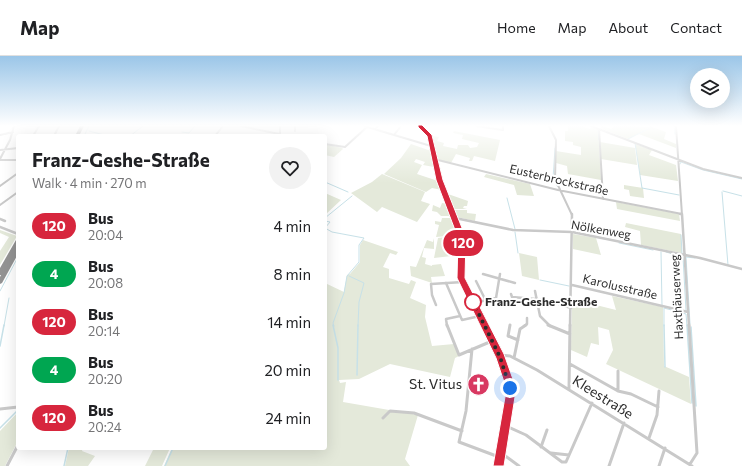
<!DOCTYPE html>
<meta charset="utf-8">
<style>
:root{--surface:#fff;--page:#f2f2f2;--text:#202124;--muted:#757577;--line:#e0e0e0}
body{margin:0;font-family:Commissioner,sans-serif;background:var(--page);color:var(--text);height:100vh;display:flex;flex-direction:column;font-size:15px;white-space:nowrap}
*{box-sizing:border-box;margin:0}
p{font-size:13px;color:var(--muted)}
.icon{flex:none;width:22px;height:22px;fill:none;stroke:currentColor;stroke-width:2;stroke-linecap:round;stroke-linejoin:round}
.map{position:relative;flex:1;overflow:hidden}
.panel{position:absolute;left:16px;top:78px;width:311px;height:316px;display:flex;flex-direction:column;background:var(--surface);border-radius:4px;box-shadow:0 4px 16px #0002}
.panel>*{flex:none}
.badge{padding:0 8px;border-radius:13px;font-size:14px;line-height:26px}
.buttons{position:absolute;left:690px;top:12px;display:grid;gap:8px}
.buttons a{display:grid;place-items:center;width:40px;height:40px;border-radius:50%;background:var(--surface);box-shadow:0 4px 16px #0002;font-size:20px}
.you{position:absolute;width:20px;height:20px;margin:-10px;border:3px solid #fff;border-radius:50%;background:#1a73e8;box-shadow:0 0 0 6px #1a73e833}
.map>.badge{position:absolute;translate:-50% -50%;box-shadow:0 0 0 2px #fff}
.round{display:grid;place-items:center;flex:none;width:42px;height:42px;border-radius:21px;background:var(--page)}
.headline{display:flex;align-items:center;justify-content:space-between;height:68px;padding:0 16px}
h1{font-size:19px;font-weight:700;line-height:30px}
ul{padding:0;list-style:none}
li{display:flex;align-items:center;gap:12px;height:48px;padding:0 16px}
li div{flex:1}
li b{display:block;font-size:15px}
li em{font-style:normal}
li .badge{min-width:44px;font-weight:700;text-align:center}
header{display:flex;align-items:center;gap:24px;box-sizing:border-box;height:56px;padding:0 20px;background:var(--surface);border-bottom:1px solid var(--line)}
header strong{font-size:19px}
nav{display:flex;gap:22px;margin-inline-start:auto;font-size:14px}
.map>svg:first-child{display:block}
</style>
<header>
<strong>Map</strong>
<nav><a>Home</a><a>Map</a><a>About</a><a>Contact</a></nav>
</header>
<div class="map">
<svg width="742" height="410" viewBox="0 0 742 410">
<rect width="100%" height="100%" fill="#fff"/>
<path fill="#e4e9da" d="M566 70H581L590 73 592 71 598 73 601 124 568 118 567 110 556 107V95L581 99V91L573 89V86L565 85V75H568V70Z
M603 70 611 73 615 70 651 71 628 83 600 72Z
M652 71 666 76 664 83 676 88V92L639 78Z
M454 75 500 84 495 105 474 100 472 105H469L470 102 456 98 451 107 436 103 432 80 439 81 437 85 444 87 443 90 457 93 458 89H468L470 92 477 91 479 87 462 83 463 79 453 77Z
M600 86 635 92 637 109 601 103Z
M325 88 342 92 343 93 334 101 325 99Z
M411 88 431 95 434 111 423 109 425 106 416 103 414 106 422 109 417 118 438 125 442 134 432 132 426 136 384 118 401 102Z
M635 88 652 94 649 99 676 109 678 125 640 119Z
M382 118 425 136 421 145 430 148 417 166 382 151 377 156 351 137 372 126Z
M486 118 530 128 534 140 517 139 514 129 484 121Z
M624 129 643 132 644 142 630 140 629 134 624 133Z
M325 137 341 144 325 159Z
M448 138 468 145 467 150H464L463 152 467 153H454Z
M616 146 679 158 680 165 617 153Z
M442 147 447 148 452 160H441L437 156 432 155 433 149 440 152Z
M455 154H467V157L476 158 475 165 457 161Z
M442 162H453L459 179 436 181 439 169 435 168V165L441 166Z
M626 167 681 178 682 197 641 189 640 175 625 171Z
M0 174 17 180 0 209V195L9 181 0 177Z
M573 178 596 182 601 199 573 193Z
M460 179V199L434 202 438 182Z
M434 182V193L424 192 422 201 426 202 425 208 432 210V209L441 208 445 220 431 221 432 227 411 220 410 210 416 211 427 184 433 186Z
M363 184 398 196 396 199 390 197 383 211 389 213V222L409 228 411 224 416 226 410 242 426 249 425 261 432 290 454 288 459 300 455 302 450 321 390 308 359 323 339 324 340 327 346 326 343 346 418 359 405 403 410 410H164L172 392H325V227L344 236 347 219 350 218 360 206V189Z
M519 197 537 201 539 224 522 220Z
M612 240 663 251 664 310 689 321 691 348 606 308 613 294 609 274 598 271 599 289 591 287 587 301 571 294 572 243 616 254Z
M18 356V385L5 410H0V375Z
M69 392H83L82 395 95 400 88 410H65Z
M154 392H170L162 410H145Z"/>
<g fill="none" stroke-linecap="round" stroke-linejoin="round">
<path stroke="#c7e1e8" stroke-width="1" d="M675 70V78
M425 73 430 78
M598 73 599 84
M89 75 108 80
M182 76 189 77 195 70
M84 80 89 70
M130 80 143 70H141
M628 83 652 71 649 70
M635 87 642 132 679 139
M555 92 553 123 557 130
M431 95 434 106
M680 108 681 106 703 114 742 123
M325 126 348 136
M723 135 742 140
M722 136 728 209
M447 140 452 151
M507 142 515 173
M453 154 455 160
M325 162 352 140
M457 163 463 180 464 191
M325 165 330 166 325 172 332 176 364 182 359 189V206L347 220 344 237 333 267 334 270
M515 176 518 197
M681 179 682 197
M619 187 653 194
M661 196 662 249
M666 196 683 201 686 254
M349 220 364 227 359 246 358 270
M540 224 569 230
M0 235 18 201
M690 268 686 201 695 202
M4 270 9 242
M664 270V252L686 258 687 270"/>
<path stroke="#c7e1e8" stroke-width="1.5" d="M333 269 338 292V324
M664 269 665 311
M687 269 692 347
M691 271 696 350
M0 290 4 269
M357 319 358 269
M0 372 18 354
M64 410 68 392
M165 410 173 392"/>
<path stroke="#c9c9c9" stroke-width="2" d="M241 70 289 80
M280 70V78
M295 70V75
M364 70 431 90
M476 70 503 74V70
M549 70 556 84 555 123 572 159
M591 70 703 113 742 122
M676 70 682 159
M375 73 378 70
M599 73 603 143
M0 79 13 76
M394 79 401 70
M33 80 39 70
M54 80 59 70
M215 80 223 70
M325 88 345 91 367 71
M0 94 18 92
M0 103 10 84 14 70
M434 103 558 134 682 158
M0 104H18
M0 130 18 117
M0 149 18 136"/>
<path stroke="#c9c9c9" stroke-width="2.5" d="M680 158H682
M682 158 689 270
M455 162 513 174 572 176 700 202 742 213
M0 163 5 165
M0 171 18 178
M483 218 515 227
M476 225 486 245
M446 227 462 264 480 260
M572 229 688 256
M535 235 540 260 550 270
M511 238 512 241 547 244 571 252
M474 247 496 242 500 218
M436 249 432 239 431 228 463 226
M447 270 446 263 460 260
M524 270 527 268V262
M570 270 572 158"/>
<path stroke="#c9c9c9" stroke-width="3" d="M447 269 459 299 492 285
M510 269 508 280 518 284
M548 269 570 278
M689 269 697 397 690 408
M472 293 466 355 459 386 499 401
M500 299 510 300 537 314 692 410
M514 302 520 273 526 269
M570 308 618 335 631 338 658 351
M618 315V335
M569 333 570 269
M0 353 18 351
M383 362 390 355 414 357 462 375
M506 370 526 379 562 406H566L592 347
M649 382 657 359 659 335
M541 391 547 374
M500 396 519 410
M551 397 569 399
M7 410 18 389
M609 410 624 367
M659 410 665 392"/>
<path stroke="#a4a4a4" stroke-width="3" d="M420 70 429 79 439 123 453 159"/>
<path stroke="#a4a4a4" stroke-width="4" d="M452 158 462 182 461 222 485 270"/>
<path stroke="#a4a4a4" stroke-width="5" d="M484 269C493 287 504 305 509 325 514 345 502 388 498 410"/>
<path fill="#939393" fill-rule="evenodd" d="M80 70H84L79 80H75Z
M18 183V189L17 192 18 191V198L2 227 0 228V221L1 219H0V212L16 184Z"/>
</g>
<linearGradient id="sky" x2="0" y2="1"><stop stop-color="#9bc6e8"/><stop offset="0.55" stop-color="#fff"/><stop offset="1" stop-color="#fff" stop-opacity="0"/></linearGradient>
<rect width="742" height="127" fill="url(#sky)"/>
<path fill="#d7263d" stroke="#fff" d="M418 69H422L432 79 443 124 466 182 465 222 504 298 514 326 515 341 504 410H493L505 341 504 326 496 302 457 222 458 182 436 124 427 80 418 71Z"/>
<g fill="none" stroke-linecap="round" stroke-linejoin="round">
<path stroke="#2c2c2c" stroke-width="4" stroke-dasharray="0 7.2" d="M473 246 500 301 510 332"/>
</g>
<defs>
<symbol id="church-disc" viewBox="-11 -11 22 22"><circle r="9.5" fill="#d83861" stroke="#fff"/><path d="M-1.2-6h2.4v3.5h3.3v2.4h-3.3V6h-2.4V-.1h-3.3v-2.4h3.3Z" fill="#fff"/></symbol>
</defs>
<g fill-rule="evenodd">
<use href="#church-disc" x="466" y="316" width="25" height="25"/>
</g>
<circle fill="#fff" stroke="#d7263d" stroke-width="2" cx="473" cy="246" r="8"/>
<g text-anchor="middle" stroke-width="4" stroke-linejoin="round" paint-order="stroke">
<g font-size="12" fill="#2c2c2c" stroke="#fff">
<text transform="translate(559 124) rotate(13)" y="4">Eusterbrockstraße</text>
<text transform="translate(601 174) rotate(10)" y="4">Nölkenweg</text>
<text transform="translate(620 231) rotate(13)" y="4">Karolusstraße</text>
<text transform="translate(677 241) rotate(-93)" y="4">Haxthäuserweg</text>
</g>
<g font-size="12" font-weight="bold" fill="#2c2c2c" stroke="#fff" text-anchor="start">
<text x="485" y="250">Franz-Geshe-Straße</text>
</g>
<g font-size="14" fill="#2c2c2c" stroke="#fff" text-anchor="end">
<text x="462" y="333">St. Vitus</text>
</g>
<g font-size="14" fill="#2c2c2c" stroke="#fff">
<text transform="translate(603 341) rotate(32)" y="5">Kleestraße</text>
</g>
</g>
</svg>
<div class="buttons">
<a><svg class="icon" aria-label="layers" viewBox="0 0 24 24"><path d="M12 4l9 5-9 5-9-5zM3 14l9 5 9-5"/></svg></a>
</div>
<div class="you" style="left:510px;top:332px"></div>
<b class="badge" style="left:463px;top:187px;background:#d7263d;color:#fff">120</b>
<section class="panel">
<div class="headline"><div><h1>Franz-Geshe-Straße</h1><p>Walk · 4 min · 270 m</p></div><a class="round"><svg class="icon" aria-label="heart" viewBox="0 0 24 24"><path d="M12 20l-8-8c-3-5 5-10 8-4 3-6 11-1 8 4z"/></svg></a></div>
<ul>
<li><span class="badge" style="background:#d7263d;color:#fff">120</span><div><b>Bus</b><p>20:04</p></div><em>4 min</em></li>
<li><span class="badge" style="background:#00a651;color:#fff">4</span><div><b>Bus</b><p>20:08</p></div><em>8 min</em></li>
<li><span class="badge" style="background:#d7263d;color:#fff">120</span><div><b>Bus</b><p>20:14</p></div><em>14 min</em></li>
<li><span class="badge" style="background:#00a651;color:#fff">4</span><div><b>Bus</b><p>20:20</p></div><em>20 min</em></li>
<li><span class="badge" style="background:#d7263d;color:#fff">120</span><div><b>Bus</b><p>20:24</p></div><em>24 min</em></li>
</ul>
</section>
</div>
